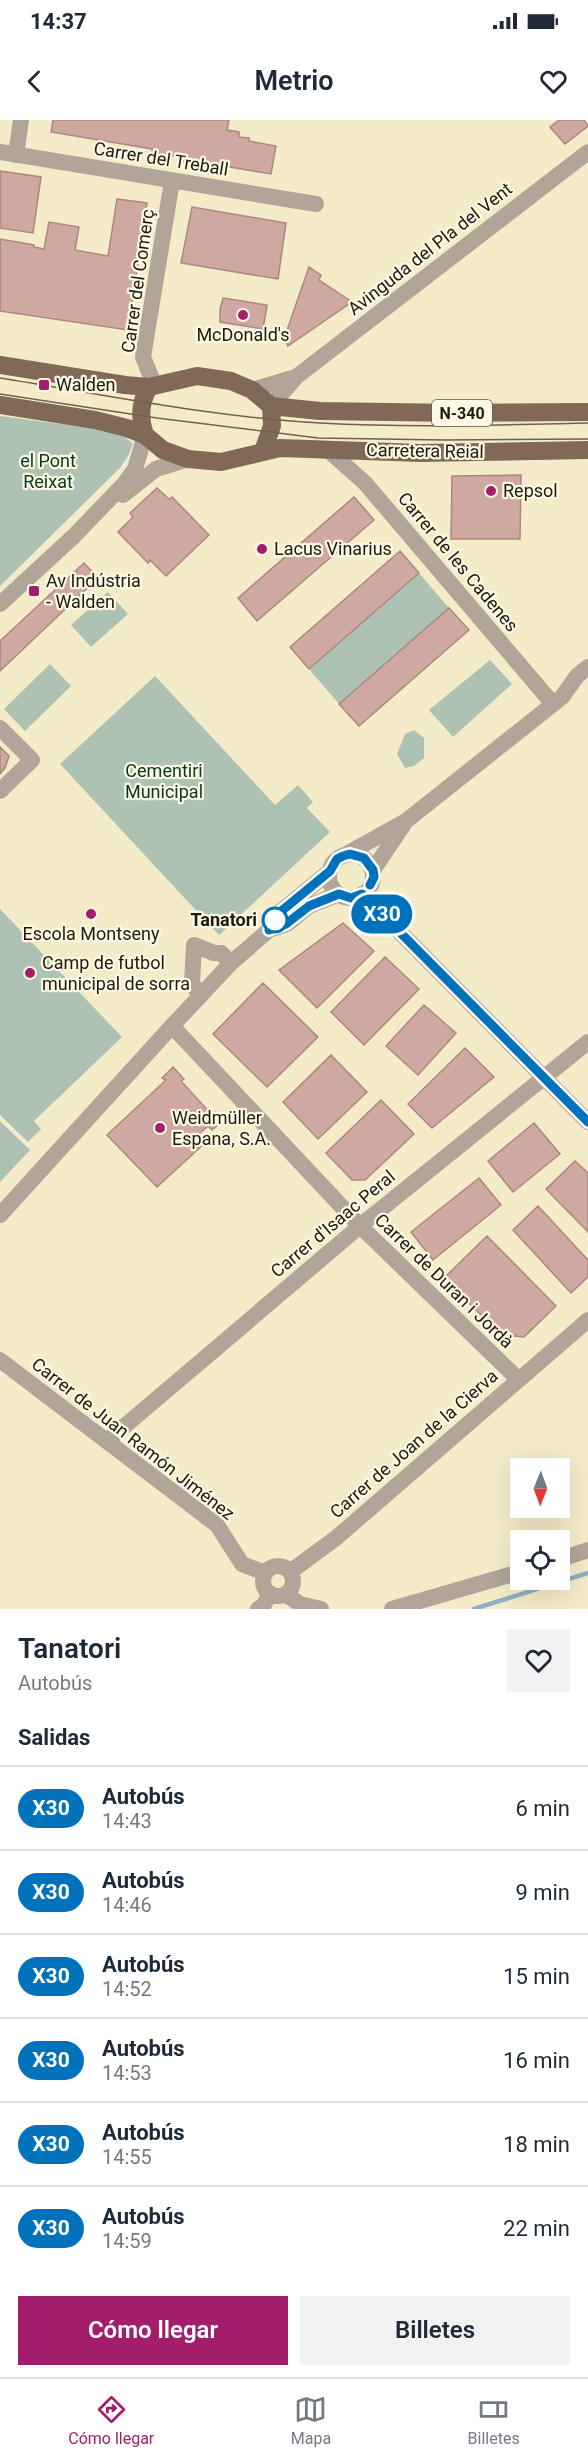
<!DOCTYPE html>
<html lang="es">
<meta charset="utf-8">
<style>
:root{--surface:#fff;--page:#f2f2f3;--text:#1f2937;--muted:#747a83;--line:#e0e1e3;--accent:#a21e6c}
body{margin:0;font-family:Roboto,sans-serif;background:var(--page);color:var(--text);height:100vh;display:flex;flex-direction:column;font-size:22px;white-space:nowrap}
*{box-sizing:border-box;margin:0}
p{font-size:20px;color:var(--muted)}
.icon{flex:none;width:33px;height:33px;fill:none;stroke:currentColor;stroke-width:2;stroke-linecap:round;stroke-linejoin:round}
.map{position:relative;height:1489px;overflow:hidden}
.sheet{display:flex;flex-direction:column;background:var(--surface);flex:1}
.sheet>*{flex:none}
.badge{padding:0 12px;border-radius:20px;font-size:21px;line-height:39px}
.needle{width:39px;rotate:181deg}
.buttons{position:absolute;left:510px;top:1338px;display:grid;gap:12px}
.buttons a{display:grid;place-items:center;width:60px;height:60px;border-radius:0px;background:var(--surface);box-shadow:0 6px 24px #0002;font-size:30px}
.map>.badge{position:absolute;translate:-50% -50%;box-shadow:0 0 0 3px #fff}
h2{padding:0 18px;font-size:22px;line-height:54px}
.round{display:grid;place-items:center;flex:none;width:63px;height:63px;border-radius:0px;background:var(--page)}
.summary{display:flex;align-items:center;justify-content:space-between;height:102px;padding:0 18px}
h1{font-size:28px;font-weight:600;line-height:45px}
.action{display:flex;gap:12px;margin-top:auto;padding:12px 18px}
.action a{flex:1;height:69px;border-radius:0px;background:var(--accent);color:#fff;font-size:24px;font-weight:600;line-height:69px;text-align:center}
.action a+a{background:var(--page);color:var(--text)}
ul{padding:0;list-style:none}
li{display:flex;align-items:center;gap:18px;height:84px;padding:0 18px;border-top:2px solid var(--line)}
li div{flex:1}
li b{display:block;font-size:22px}
li em{font-style:normal}
li .badge{min-width:66px;font-weight:700;text-align:center}
.status{display:flex;justify-content:space-between;align-items:center;height:42px;padding:0 30px;background:var(--surface);direction:ltr}
.status svg{height:16px;fill:currentColor}
header{display:flex;justify-content:space-between;align-items:center;height:78px;padding:0 18px;background:var(--surface);font-size:27px;font-weight:600}
.menu{display:flex;justify-content:space-around;align-items:center;height:84px;border-top:2px solid var(--line);background:var(--surface);font-size:16px;color:var(--muted)}
.menu a{display:grid;justify-items:center;gap:3px}
.menu .on{color:var(--accent)}
.map>svg:first-child{display:block}
</style>
<div class="status"><b>14:37</b><svg viewBox="0 0 49 12"><path d="M0 12V9h3v3zM5 12V6h3v6zM10 12V3h3v9zM15 12V0h3v12zM26 1h20v11H26zM47 4h2v5h-2z"/></svg></div>
<header><svg class="icon" aria-label="back" viewBox="0 0 24 24"><path d="M15 5l-7 7 7 7"/></svg>Metrio<svg class="icon" aria-label="heart" viewBox="0 0 24 24"><path d="M12 20l-8-8c-3-5 5-10 8-4 3-6 11-1 8 4z"/></svg></header>
<div class="map">
<svg width="588" height="1489" viewBox="0 0 588 1489">
<rect width="100%" height="100%" fill="#f4ebc8"/>
<path fill="#adc2b2" d="M0 296 105 310 122 314 133 324 128 336 120 348 0 466Z
M419 453 449 488 339 584 309 549Z
M108 472 128 494 91 527 71 505Z
M490 540 512 564 453 617 429 590Z
M50 544 71 566 25 611 4 589Z
M155 556 275 685 298 665 313 682 307 688 330 712 219 815 60 644Z
M414 610 424 618V638L414 646 405 648 397 634 405 614Z
M0 789 122 917 34 1001 41 1009 28 1022 0 995Z
M0 1001 30 1030 0 1062Z"/>
<g fill="none" stroke-linecap="round" stroke-linejoin="round">
<path stroke="#90afc3" stroke-width="4.5" d="M474 1489 588 1453"/>
</g>
<path fill="#cfa8a1" stroke="#ac8780" stroke-width="1.5" d="M53 0H229L227 10 239 12V17L249 18V21L276 26 271 54 194 41V44L184 42V38L152 32V29L51 12Z
M559 0H584L588 6 565 24 550 7Z
M0 51 41 57 33 113 0 108Z
M117 79 147 83 128 210 0 191V119L34 125V127L44 129 49 102 79 107 75 130 108 136Z
M192 87 286 103 278 159 181 143Z
M309 147 321 155 319 160 352 182 288 226 284 219Z
M223 178 267 185 263 209 220 202V189Z
M521 355 520 419H451L452 356Z
M157 368 169 379 172 377 209 415 166 456 150 440 148 443 118 412 133 397 130 393Z
M354 377 374 400 257 501 238 478Z
M400 431 419 453 309 549 290 527Z
M84 443 98 458 0 551V521Z
M449 488 469 510 359 606 339 584Z
M0 627 9 636 5 648 0 654Z
M343 803 374 831 317 888 279 850Z
M385 837 419 869 364 925 331 892Z
M263 863 318 917 267 967 213 914Z
M424 885 456 913 418 955 386 926Z
M465 928 494 957 432 1008 408 984Z
M331 935 367 972 318 1019 283 982Z
M173 947 184 959 181 961 212 995 215 992 223 1001 212 1010 208 1006 198 1015 205 1023 157 1067 107 1015 166 960 162 958Z
M381 980 414 1014 365 1060H352L326 1033Z
M534 1003 560 1034 513 1072 488 1041Z
M575 1041 588 1053V1112L546 1069Z
M479 1058 501 1085 433 1140 411 1112Z
M538 1086 588 1140V1157L571 1173 513 1110Z
M487 1116 556 1186 524 1217 501 1215 444 1158Z"/>
<g fill="none" stroke-linecap="round" stroke-linejoin="round">
<path stroke="#b1a499" stroke-width="16" d="M0 32 316 84
M16 35 21 0
M154 264 143 237 172 61
M252 270 296 257
M271 286 296 257 588 32
M328 330 365 363 553 584
M123 375 156 349 188 339
M0 484 74 416 124 364 135 349 145 315
M0 608 32 640 0 671
M329 756a22 22 0 1 1 44 0a22 22 0 1 1-44 0Z
M343 736 406 701 562 577 577 556 588 547
M373 750 404 704
M362 774 588 1002
M269 810 287 804 309 786 339 774
M200 876 192 863 194 825 214 833H221L231 843
M172 906 360 1106 518 1259
M0 1095 172 906 231 843 269 810 279 793 330 751
M0 1240 217 1405 242 1444 265 1453
M107 1321 360 1106 588 922
M560 1439 588 1430
M263 1461a15 15 0 1 1 30 0a15 15 0 1 1-30 0Z
M290 1452 336 1418 588 1200
M285 1474 300 1484 321 1489
M258 1489 263 1486 270 1474
M392 1489 520 1452"/>
<path stroke="#806a57" stroke-width="18" d="M0 245 125 265 149 267 197 256 231 261 252 270 271 286 320 291 456 293 588 292
M0 285 95 300 127 308 145 315 163 330 188 339 221 342 280 328 420 333 588 330
M145 315C139 298 140 282 149 267
M263 331 272 306 271 286"/>
<path stroke="#69644f" stroke-width="1.5" d="M0 258C106 275 212 297 320 303 409 308 499 305 588 303
M0 274 157 298 318 318 444 320 588 319"/>
</g>
<g fill="none" stroke-linecap="round" stroke-linejoin="round">
<defs>
<path id="line" d="M370 765 374 757 373 750 364 738 350 734 343 736 337 739 330 751 279 793 269 810 286 804 309 786 339 774 351 778 362 774 588 1002"/>
</defs>
<use href="#line" stroke="#fff" stroke-width="14"/>
<use href="#line" stroke="#0072bc" stroke-width="9"/>
</g>
<g fill="#a21e6c" stroke="#fdf8e3" stroke-width="2">
<circle cx="243" cy="195" r="6"/>
<rect x="38" y="259" width="12" height="12" rx="3"/>
<circle cx="491" cy="371" r="6"/>
<circle cx="262" cy="429" r="6"/>
<rect x="28" y="465" width="12" height="12" rx="3"/>
<circle cx="91" cy="794" r="6"/>
<circle cx="30" cy="853" r="6"/>
<circle cx="160" cy="1008" r="6"/>
</g>
<circle fill="#fff" stroke="#0072bc" stroke-width="3" cx="275" cy="800" r="12"/>
<g text-anchor="middle" stroke-width="4.5" stroke-linejoin="round" paint-order="stroke">
<rect fill="#fdf8e3" stroke="#615d4e" stroke-width="1.5" x="432" y="280" width="60" height="26" rx="4.5"/>
<g font-size="16" font-weight="bold" fill="#1e1b0e">
<text x="462" y="299">N-340</text>
</g>
<g font-size="18" fill="#1e1b0e" stroke="#fdf8e3">
<text transform="translate(161 39) rotate(9)" y="6">Carrer del Treball</text>
<text transform="translate(430 129) rotate(-38)" y="6">Avinguda del Pla del Vent</text>
<text transform="translate(138 161) rotate(-82)" y="6">Carrer del Comerç</text>
<text transform="translate(425 331) rotate(1)" y="6">Carretera Reial</text>
<text transform="translate(458 442) rotate(50)" y="6">Carrer de les Cadenes</text>
<text transform="translate(333 1104) rotate(-40)" y="6">Carrer d'Isaac Peral</text>
<text transform="translate(444 1161) rotate(44)" y="6">Carrer de Duran i Jordà</text>
<text transform="translate(133 1319) rotate(38)" y="6">Carrer de Juan Ramón Jiménez</text>
<text transform="translate(414 1324) rotate(-41)" y="6">Carrer de Joan de la Cierva</text>
</g>
<g font-size="18" fill="#1e1b0e" stroke="#fdf8e3" text-anchor="start">
<text x="243" y="221" text-anchor="middle">McDonald's</text>
<text x="56" y="271">Walden</text>
<text x="503" y="377">Repsol</text>
<text x="274" y="435">Lacus Vinarius</text>
<text x="46" y="467">Av Indústria<tspan x="46" dy="21">- Walden</tspan></text>
<text x="91" y="820" text-anchor="middle">Escola Montseny</text>
<text x="42" y="849">Camp de futbol<tspan x="42" dy="21">municipal de sorra</tspan></text>
<text x="172" y="1004">Weidmüller<tspan x="172" dy="21">Espana, S.A.</tspan></text>
</g>
<g font-size="18" fill="#043a1d" stroke="#fdf8e3">
<text x="48" y="347">el Pont<tspan x="48" dy="21">Reixat</tspan></text>
<text x="164" y="657">Cementiri<tspan x="164" dy="21">Municipal</tspan></text>
</g>
<g font-size="18" font-weight="bold" fill="#1e1b0e" stroke="#fdf8e3" text-anchor="end">
<text x="257" y="806">Tanatori</text>
</g>
</g>
</svg>
<div class="buttons">
<a><svg class="needle" viewBox="-14 -14 28 28"><path d="M0-13l5 13h-10z" fill="#e53935"/><path d="M0 13l5-13h-10z" fill="#747a83"/></svg></a>
<a><svg class="icon" aria-label="locate" viewBox="0 0 24 24"><circle cx="12" cy="12" r="6"/><path d="M12 2v4M12 18v4M2 12h4M18 12h4"/></svg></a>
</div>
<b class="badge" style="left:382px;top:794px;background:#0072bc;color:#fff">X30</b>
</div>
<section class="sheet">
<div class="summary"><div><h1>Tanatori</h1><p>Autobús</p></div><a class="round"><svg class="icon" aria-label="heart" viewBox="0 0 24 24"><path d="M12 20l-8-8c-3-5 5-10 8-4 3-6 11-1 8 4z"/></svg></a></div>
<h2>Salidas</h2>
<ul>
<li><span class="badge" style="background:#0072bc;color:#fff">X30</span><div><b>Autobús</b><p>14:43</p></div><em>6 min</em></li>
<li><span class="badge" style="background:#0072bc;color:#fff">X30</span><div><b>Autobús</b><p>14:46</p></div><em>9 min</em></li>
<li><span class="badge" style="background:#0072bc;color:#fff">X30</span><div><b>Autobús</b><p>14:52</p></div><em>15 min</em></li>
<li><span class="badge" style="background:#0072bc;color:#fff">X30</span><div><b>Autobús</b><p>14:53</p></div><em>16 min</em></li>
<li><span class="badge" style="background:#0072bc;color:#fff">X30</span><div><b>Autobús</b><p>14:55</p></div><em>18 min</em></li>
<li><span class="badge" style="background:#0072bc;color:#fff">X30</span><div><b>Autobús</b><p>14:59</p></div><em>22 min</em></li>
</ul>
<div class="action"><a>Cómo llegar</a><a>Billetes</a></div>
</section>
<nav class="menu">
<a class="on"><svg class="icon" aria-label="directions" viewBox="0 0 24 24"><path d="M12 3l9 9-9 9-9-9zM9 14v-3h6M13 9l2 2-2 2"/></svg>Cómo llegar</a>
<a><svg class="icon" aria-label="map" viewBox="0 0 24 24"><path d="M3 6l6-2 6 2 6-2v14l-6 2-6-2-6 2zM9 4v14M15 6v14"/></svg>Mapa</a>
<a><svg class="icon" aria-label="tickets" viewBox="0 0 24 24"><path d="M3 7h18v10H3zM15 7v10"/></svg>Billetes</a>
</nav>
